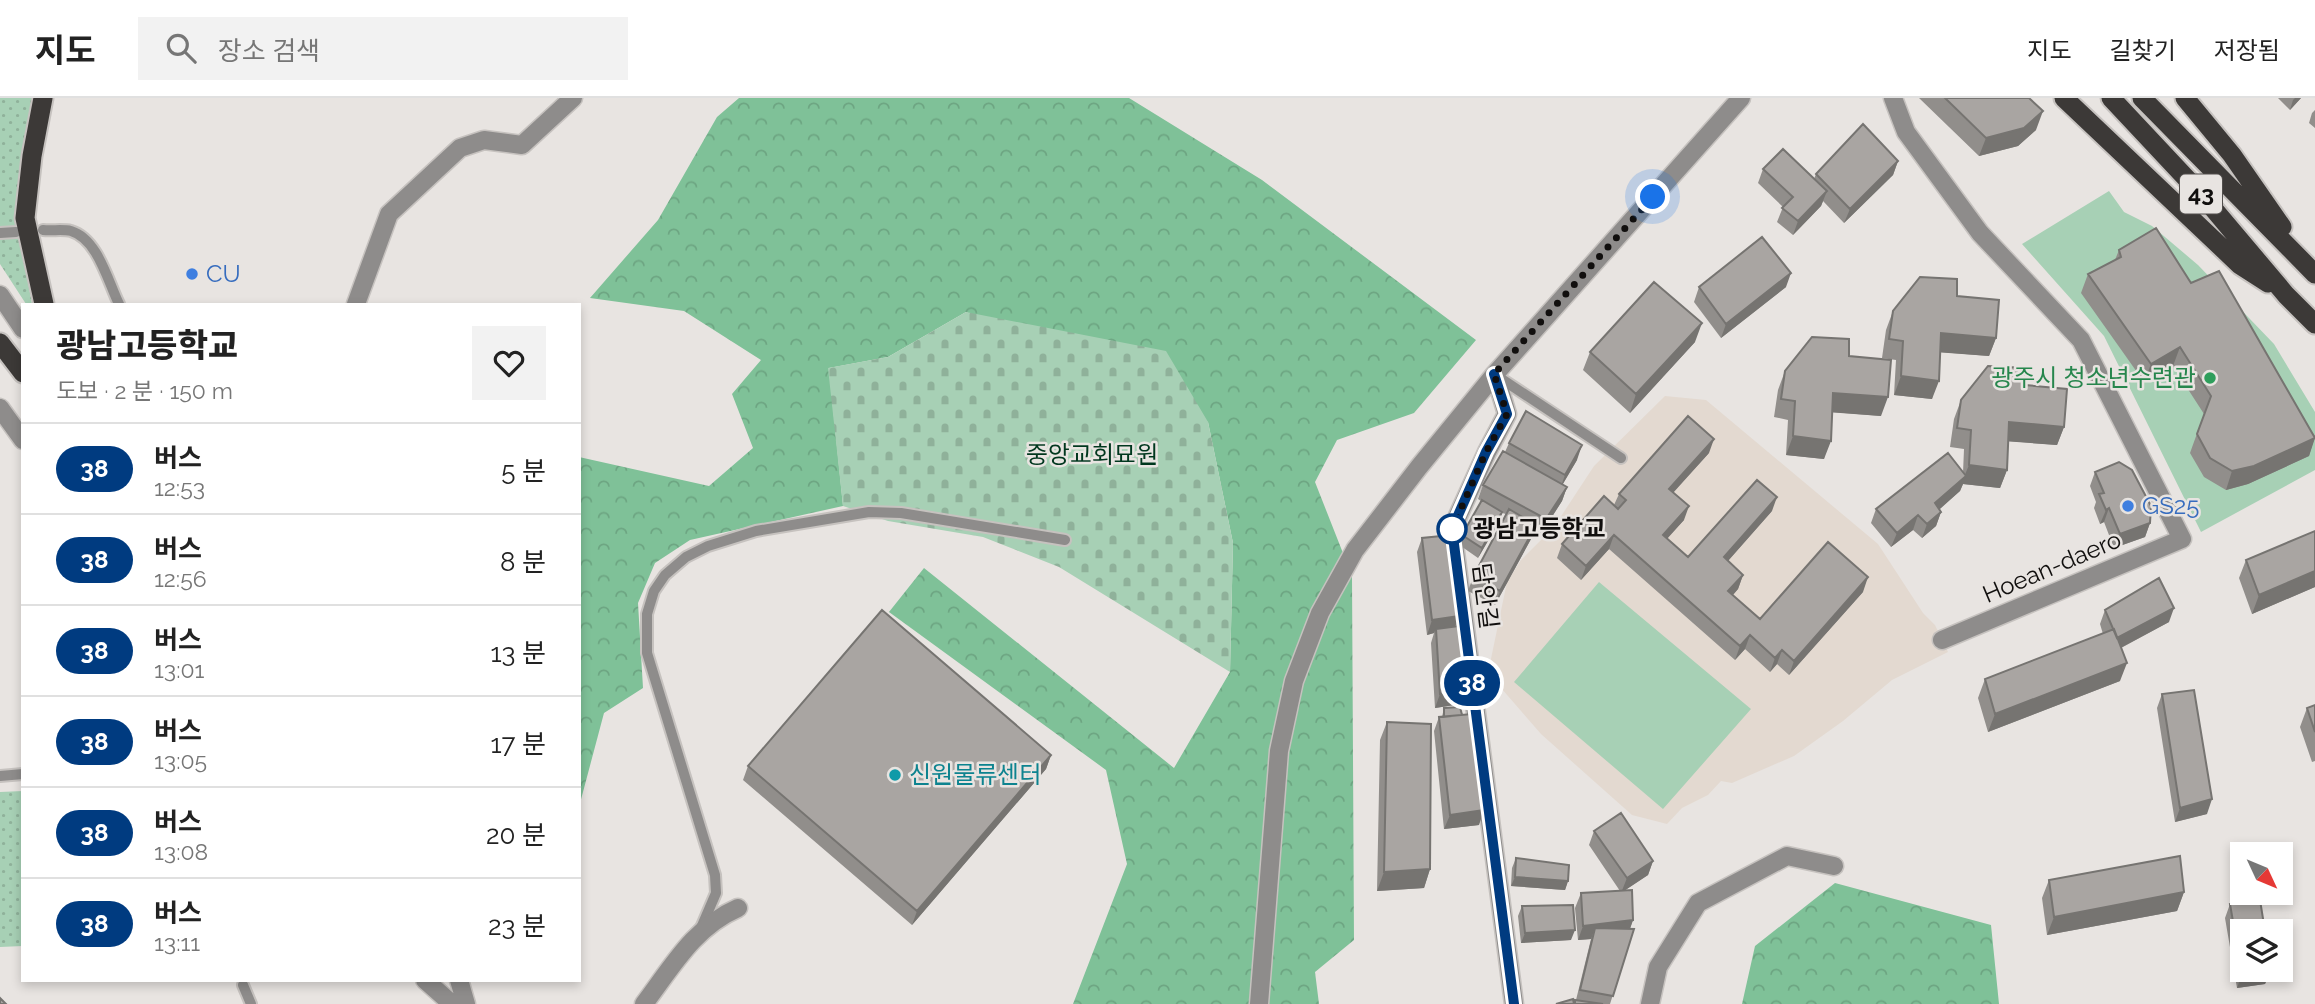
<!DOCTYPE html>
<html lang="ko">
<meta charset="utf-8">
<style>
:root{--surface:#fff;--page:#f2f2f2;--text:#222;--muted:#767676;--line:#e0e0e0}
body{margin:0;font-family:Raleway,"Noto Sans KR",sans-serif;background:var(--page);color:var(--text);height:100vh;display:flex;flex-direction:column;font-size:26px;white-space:nowrap}
*{box-sizing:border-box;margin:0}
p{font-size:23px;color:var(--muted)}
.icon{flex:none;width:38px;height:38px;fill:none;stroke:currentColor;stroke-width:2;stroke-linecap:round;stroke-linejoin:round}
.map{position:relative;flex:1;overflow:hidden}
.side{position:absolute;left:21px;top:205px;width:560px;height:679px;display:flex;flex-direction:column;background:var(--surface);border-radius:0px;box-shadow:0 4px 10px #0003}
.side>*{flex:none}
.badge{padding:0 14px;border-radius:23px;font-size:24px;line-height:46px}
.needle{width:46px;rotate:134deg}
.fabs{position:absolute;left:2230px;top:744px;display:grid;gap:14px}
.fabs a{display:grid;place-items:center;width:63px;height:63px;border-radius:0px;background:var(--surface);box-shadow:0 4px 10px #0003;font-size:35px}
.you{position:absolute;width:35px;height:35px;margin:-18px;border:5px solid #fff;border-radius:50%;background:#1a73e8;box-shadow:0 0 0 10px #1a73e833}
.map>.badge{position:absolute;translate:-50% -50%;box-shadow:0 0 0 4px #fff}
.round{display:grid;place-items:center;flex:none;width:74px;height:74px;border-radius:0px;background:var(--page)}
.head{display:flex;align-items:center;justify-content:space-between;height:119px;padding:0 35px}
h1{font-size:33px;font-weight:800;line-height:52px}
ul{padding:0;list-style:none}
li{display:flex;align-items:center;gap:21px;height:91px;padding:0 35px;border-top:2px solid var(--line)}
li div{flex:1}
li b{display:block;font-size:26px}
li em{font-style:normal}
li .badge{min-width:77px;font-weight:700;text-align:center}
header{display:flex;align-items:center;gap:42px;box-sizing:border-box;height:98px;padding:0 35px;background:var(--surface);border-bottom:2px solid var(--line)}
header strong{font-size:33px}
nav{display:flex;gap:38px;margin-inline-start:auto;font-size:24px}
.search{width:490px;height:63px;background:var(--page);display:flex;align-items:center;gap:18px;box-sizing:border-box;padding:0 24px;border-radius:0px;color:var(--muted);font-size:26px}
.map>svg:first-child{display:block}
</style>
<header>
<strong>지도</strong>
<div class="search"><svg class="icon" aria-label="search" viewBox="0 0 24 24"><circle cx="10" cy="10" r="6"/><path d="M15 15l6 6"/></svg>장소 검색</div>
<nav><a>지도</a><a>길찾기</a><a>저장됨</a></nav>
</header>
<div class="map">
<svg width="2315" height="906" viewBox="0 0 2315 906">
<defs>
<pattern id="grass-dots" width="8" height="8" patternUnits="userSpaceOnUse" patternTransform="scale(1.75)"><rect width="8" height="8" fill="#a7d0b5"/><path d="M2 2h.1M6 6h.1" fill="none" stroke="#8fb19a" stroke-width="1.8" stroke-linecap="round"/></pattern>
<pattern id="forest-crowns" width="20" height="18" patternUnits="userSpaceOnUse" patternTransform="scale(1.75)"><rect width="20" height="18" fill="#7fc198"/><path d="M2 6a3 3 0 1 1 6 0M12 15a3 3 0 1 1 6 0" fill="none" stroke="#6da582"/></pattern>
<pattern id="cemetery-stones" width="16" height="16" patternUnits="userSpaceOnUse" patternTransform="scale(1.75)"><rect width="16" height="16" fill="#a7d0b5"/><path d="M2 7V4a2 2 0 0 1 4 0v3zM10 15v-3a2 2 0 0 1 4 0v3z" fill="#8fb19a"/></pattern>
</defs>
<rect width="100%" height="100%" fill="#e8e4e1"/>
<path fill="#e3d9d0" d="M1665 298 1706 302 1878 446 1923 515 1935 527 1948 554 1892 582 1843 623 1794 658 1732 685 1721 683 1708 697 1682 710 1667 726 1632 717 1541 636 1488 575 1507 484 1521 462 1554 429 1594 368Z"/>
<path fill="url(#grass-dots)" d="M0 0H38L20 94 25 167 32 206H26L0 166Z
M23 693V848L0 849V694Z"/>
<path fill="url(#forest-crowns)" d="M739 0H1129L1262 82 1476 242 1414 315 1337 342 1315 384 1352 478 1354 842 1315 874 1319 906H1073L1127 766 1106 672 889 514 924 470 1174 670 1230 574 1233 445 1208 324 966 214 888 259 829 270 843 408 690 442 655 465 638 505 643 590 604 615 579 709V359L709 388 753 350 732 296 761 262 684 213 590 200 658 122 717 19Z
M1835 785 1991 827 1999 906H1742L1755 848Z"/>
<path fill="url(#cemetery-stones)" d="M966 214 1166 253 1208 324 1233 445 1230 574 1059 469 983 439 888 423 843 408 828 270 888 259Z"/>
<path fill="#a7d0b5" d="M2109 93 2124 114 2152 128 2198 167 2274 246 2315 314V372L2201 434 2104 238 2022 146Z
M1599 484 1751 611 1663 711 1514 584Z"/>
<g fill="none" stroke-linecap="round" stroke-linejoin="round">
<defs>
<path id="service" d="M43 132C52 133 63 131 71 133 98 141 108 184 119 206
M0 135 16 134
M1497 278 1621 360
M0 678 23 676
M701 830 716 795 715 777 647 555V516L654 493 665 477 686 459 708 448 756 433 869 414 901 415 1065 442
M243 887 251 906"/>
<path id="minor" d="M1893 0 1906 34 1980 135 2081 242 2182 441 1942 542
M356 206 389 116 460 50 484 42 522 47 573 0
M1495 276 1507 316 1487 354 1452 431 1514 906
M0 310 23 342
M644 906C672 869 694 829 738 810
M1259 906 1279 653 1294 583 1320 515 1355 452 1419 369 1495 276 1741 0
M1650 906 1658 869 1698 805 1787 758 1834 768"/>
<path id="tertiary" d="M0 197 23 231
M425 882 452 906
M459 882 466 906"/>
<path id="trunk" d="M43 0 32 58 25 120 44 206
M2064 0 2240 167 2268 185
M2111 0 2201 96 2286 197 2315 226
M2142 0 2315 176
M2185 0 2232 57 2282 129
M0 245 23 275"/>
</defs>
<use href="#service" stroke="#c6c2bf" stroke-width="14"/>
<use href="#minor" stroke="#c6c2bf" stroke-width="21"/>
<use href="#tertiary" stroke="#c6c2bf" stroke-width="21"/>
<use href="#trunk" stroke="#c6c2bf" stroke-width="23"/>
<use href="#service" stroke="#8e8c8b" stroke-width="10"/>
<use href="#minor" stroke="#8e8c8b" stroke-width="18"/>
<use href="#tertiary" stroke="#8e8c8b" stroke-width="18"/>
<use href="#trunk" stroke="#3c3937" stroke-width="19"/>
</g>
<path fill="#918e8b" d="M1919 0H2029L2036 32 2018 48 1979 58Z
M2278 0H2301L2290 12Z
M2315 12V30L2309 25 2312 15Z
M1898 63 1893 77 1844 125 1823 103 1821 108 1793 137 1777 124 1783 109 1758 85 1763 71 1814 81 1816 76Z
M2119 152 2191 185 2315 338 2309 358 2248 386 2226 392 2204 379 2190 355 2204 316 2173 268 2144 284 2081 195 2088 176 2115 162Z
M1699 189H1786L1721 240 1694 204Z
M1957 198 1996 240 1989 258 1940 254 1932 301 1894 297 1896 262 1882 260 1886 232 1893 213Z
M1695 244 1630 315 1583 272 1590 254Z
M1849 258 1881 318 1832 314 1824 361 1786 357 1788 322 1774 319 1778 292 1785 273Z
M2025 287 2064 329 2057 347 2008 343 2007 372 2000 390 1963 386 1960 393 1939 411 1941 414 1936 428 1922 440 1913 432 1891 449 1871 425 1876 411 1963 375 1964 351 1950 349 1954 321 1961 302Z
M1509 345 1577 362 1562 387 1567 389 1562 403 1541 436 1534 432 1531 441 1495 507 1468 493 1473 479 1506 416 1502 415 1499 424 1478 460 1458 446 1462 437 1481 403 1478 401 1483 387 1505 354Z
M1709 355 1673 394 1684 422 1667 440 1688 459 1772 413 1728 463 1743 477 1738 491 1733 497 1760 521 1863 494 1789 577 1777 566 1770 574 1745 551 1735 562 1609 451 1581 482 1557 460 1562 446 1614 407 1619 396Z
M2095 374 2150 425 2145 439 2114 450 2104 424 2100 426 2094 410 2096 404 2090 388Z
M2315 433V489L2252 516 2239 480 2246 462Z
M1422 440 1455 528 1461 606 1435 610 1431 545 1434 535 1427 537 1417 454Z
M2105 512 2169 524 2121 550 2120 583 1988 634 1978 600 1985 581 2103 536 2100 526Z
M2162 596 2207 716 2175 724 2157 610Z
M2315 607V663L2312 664 2300 629 2307 610Z
M1444 610 1479 727 1444 731 1434 633 1439 619H1442Z
M1387 624 1430 771 1424 790 1377 793 1380 642Z
M1051 657 1046 671 912 827 743 682 748 668Z
M1594 733 1653 763 1648 777 1625 792 1633 822 1630 831H1634L1610 906H1556L1574 904 1575 902H1576L1591 841 1578 842 1575 810 1581 795 1620 793 1589 747Z
M1516 760 1568 783 1565 792 1511 788 1512 770Z
M2049 782 2184 794 2177 813 2047 837 2042 800Z
M2230 806 2271 872 2265 886 2237 890 2225 820Z
M1522 808 1571 842 1521 845 1518 818Z"/>
<path fill="#767471" d="M2295 0H2301L2290 12 2293 2Z
M2043 13 2036 32 2018 48 1979 58 1986 40Z
M1898 63 1893 77 1844 125 1850 111Z
M1827 93 1821 108 1793 137 1798 123Z
M1791 175 1786 189 1721 240 1726 226Z
M1702 225 1695 244 1630 315 1636 296Z
M1941 235 1996 240 1989 258 1935 254Z
M2180 249 2173 268 2144 284 2151 266Z
M1901 278 1939 283 1932 301 1894 297Z
M1833 295 1888 299 1881 318 1827 314Z
M2009 324 2064 329 2057 347 2003 343Z
M1793 338 1831 343 1824 361 1786 357Z
M2315 340 2309 358 2248 386 2226 392 2232 373Z
M1714 341 1709 355 1664 405 1669 391Z
M1582 347 1577 362 1560 391 1565 377Z
M1969 367 2007 372 2000 390 1963 386 1960 393 1930 420 1935 405 1964 379Z
M1567 389 1562 403 1541 436 1546 421Z
M1777 399 1772 413 1719 473 1724 459Z
M1689 408 1684 422 1658 451 1663 437Z
M2109 410 2104 424 2100 426 2106 412Z
M1502 414 1499 424 1478 460 1482 450Z
M1941 414 1936 428 1922 440 1927 426Z
M1918 417 1913 432 1891 449 1897 435Z
M2150 425 2145 439 2114 450 2120 436Z
M1536 427 1531 441 1495 507 1500 493Z
M1614 437 1609 451 1581 482 1586 468Z
M2315 473V489L2252 516 2259 497Z
M1743 477 1738 491 1723 508 1728 493Z
M1868 479 1863 494 1789 577 1794 563Z
M2174 510 2169 524 2111 555 2116 541Z
M1459 518 1454 532 1436 531 1434 535 1427 537 1432 522Z
M1750 537 1745 551 1735 562 1740 548Z
M1782 552 1777 566 1770 574 1775 560Z
M2127 565 2120 583 1988 634 1995 616Z
M1466 592 1461 606 1435 610 1440 596Z
M1051 657 1046 671 912 827 917 813Z
M2212 701 2207 716 2175 724 2180 710Z
M1484 712 1479 727 1444 731 1450 717Z
M1653 763 1648 777 1621 795 1627 780Z
M1430 771 1424 790 1377 793 1384 774Z
M1515 779 1568 783 1565 792 1511 788Z
M2184 794 2177 813 2047 837 2054 819Z
M1633 822 1628 836 1595 830 1591 841 1578 842 1583 828Z
M1575 832 1571 842 1521 845 1525 835Z
M2271 872 2265 886 2237 890 2242 876Z"/>
<path fill="#a9a5a2" stroke="#767471" stroke-width="2" d="M1945 0H2029L2043 13 2024 30 1986 40Z
M1863 26 1898 63 1850 111 1816 76Z
M1783 51 1827 93 1798 123 1782 110 1793 99 1763 71Z
M2156 130 2191 185 2219 173 2315 340 2254 368 2232 373 2210 360 2197 336 2211 298 2180 249 2151 266 2088 176 2121 159 2119 152Z
M1762 139 1791 175 1726 226 1699 189Z
M1920 179 1957 181V198L1999 202 1996 240 1941 235 1939 283 1901 278 1903 243 1889 241 1893 213Z
M1654 184 1702 225 1636 296 1590 254Z
M1812 239 1849 241V258L1891 262 1888 299 1833 295 1831 343 1793 338 1795 303 1781 301 1785 273Z
M1988 268 2025 270V287L2067 291 2064 329 2009 324 2007 372 1969 367 1971 332 1957 330 1961 302Z
M1526 313 1582 347 1565 377 1509 345Z
M1688 318 1714 341 1669 391 1689 408 1663 437 1688 459 1757 382 1777 399 1724 459 1743 477 1728 493 1760 521 1828 444 1868 479 1794 563 1782 552 1775 560 1750 537 1740 548 1614 437 1586 468 1562 446 1604 398 1618 411 1626 402 1619 396Z
M1503 353 1567 389 1546 421 1483 387Z
M1948 355 1966 378 1935 405 1941 414 1927 426 1918 417 1897 435 1876 411Z
M2119 364 2132 372 2151 408 2150 425 2120 436 2109 410 2106 412 2099 396 2104 395 2095 374Z
M1482 402 1502 414 1482 450 1462 437Z
M1509 411 1536 427 1500 493 1473 479Z
M2315 433V473L2259 497 2246 462Z
M1451 437 1459 518 1432 522 1422 440Z
M2159 480 2174 510 2117 540 2105 512Z
M882 512 1051 657 917 813 748 668Z
M1459 528 1466 592 1440 596 1436 531Z
M2114 531 2127 565 1995 616 1985 581Z
M2194 592 2212 701 2180 710 2162 596Z
M2315 607V634L2307 610Z
M1460 609 1462 617 1444 619V610Z
M1472 616 1484 712 1450 717 1439 619Z
M1387 624 1431 626 1430 771 1384 774Z
M1621 715 1653 763 1627 780 1594 733Z
M2180 758 2184 794 2054 819 2049 782Z
M1516 760 1569 767 1568 783 1515 779Z
M1632 792 1633 822 1583 828 1581 795Z
M2260 802 2265 833H2242V872H2271L2242 876 2230 806Z
M1573 807 1575 832 1525 835 1522 808Z
M1595 830 1634 831 1613 898 1580 892Z
M0 900 6 906H0Z
M1573 901 1574 906H1556Z
M1575 902 1603 906H1575Z"/>
<g fill="none" stroke-linecap="round" stroke-linejoin="round">
<defs>
<path id="line" d="M1494 276 1507 316 1486 354 1452 431 1514 906"/>
</defs>
<use href="#line" stroke="#fff" stroke-width="16"/>
<use href="#line" stroke="#003b80" stroke-width="10"/>
<path stroke="#110f0e" stroke-width="7" stroke-dasharray="0 12.6" d="M1452 431 1486 354 1507 316 1494 276 1653 99"/>
</g>
<g fill="#3f7fe0" stroke="#e8e4e1" stroke-width="2.5">
<circle cx="192" cy="176" r="7"/>
<circle cx="2128" cy="408" r="7"/>
</g>
<circle fill="#2e9e5b" stroke="#e8e4e1" stroke-width="2.5" cx="2210" cy="280" r="7"/>
<circle fill="#fff" stroke="#003b80" stroke-width="3.5" cx="1452" cy="431" r="14"/>
<circle fill="#0f9aa8" stroke="#e8e4e1" stroke-width="2.5" cx="895" cy="677" r="7"/>
<g text-anchor="middle" stroke-width="5" stroke-linejoin="round" paint-order="stroke">
<rect fill="#e8e4e1" stroke="#524f4d" stroke-width="2" x="2180" y="76.5" width="42" height="39" rx="5"/>
<g font-size="23" font-weight="bold" fill="#110f0e">
<text x="2201" y="104">43</text>
</g>
<g font-size="24" fill="#366cbe" stroke="#e8e4e1" text-anchor="start">
<text x="206" y="184">CU</text>
<text x="2142" y="416">GS25</text>
</g>
<g font-size="24" fill="#27864d" stroke="#e8e4e1" text-anchor="end">
<text x="2196" y="288">광주시 청소년수련관</text>
</g>
<g font-size="24" fill="#00371e" stroke="#e8e4e1">
<text x="1092" y="365">중앙교회묘원</text>
</g>
<g font-size="24" font-weight="bold" fill="#110f0e" stroke="#e8e4e1" text-anchor="start">
<text x="1473" y="439">광남고등학교</text>
</g>
<g font-size="24" fill="#110f0e" stroke="#e8e4e1">
<text transform="translate(2052 469) rotate(-23)" y="8">Hoean-daero</text>
<text transform="translate(1485 498) rotate(83)" y="8">담안길</text>
</g>
<g font-size="24" fill="#0d838f" stroke="#e8e4e1" text-anchor="start">
<text x="909" y="685">신원물류센터</text>
</g>
</g>
</svg>
<div class="fabs">
<a><svg class="needle" viewBox="-14 -14 28 28"><path d="M0-13l5 13h-10z" fill="#e53935"/><path d="M0 13l5-13h-10z" fill="#767676"/></svg></a>
<a><svg class="icon" aria-label="layers" viewBox="0 0 24 24"><path d="M12 4l9 5-9 5-9-5zM3 14l9 5 9-5"/></svg></a>
</div>
<div class="you" style="left:1653px;top:99px"></div>
<b class="badge" style="left:1472px;top:585px;background:#003b80;color:#fff">38</b>
<section class="side">
<div class="head"><div><h1>광남고등학교</h1><p>도보 · 2 분 · 150 m</p></div><a class="round"><svg class="icon" aria-label="heart" viewBox="0 0 24 24"><path d="M12 20l-8-8c-3-5 5-10 8-4 3-6 11-1 8 4z"/></svg></a></div>
<ul>
<li><span class="badge" style="background:#003b80;color:#fff">38</span><div><b>버스</b><p>12:53</p></div><em>5 분</em></li>
<li><span class="badge" style="background:#003b80;color:#fff">38</span><div><b>버스</b><p>12:56</p></div><em>8 분</em></li>
<li><span class="badge" style="background:#003b80;color:#fff">38</span><div><b>버스</b><p>13:01</p></div><em>13 분</em></li>
<li><span class="badge" style="background:#003b80;color:#fff">38</span><div><b>버스</b><p>13:05</p></div><em>17 분</em></li>
<li><span class="badge" style="background:#003b80;color:#fff">38</span><div><b>버스</b><p>13:08</p></div><em>20 분</em></li>
<li><span class="badge" style="background:#003b80;color:#fff">38</span><div><b>버스</b><p>13:11</p></div><em>23 분</em></li>
</ul>
</section>
</div>
